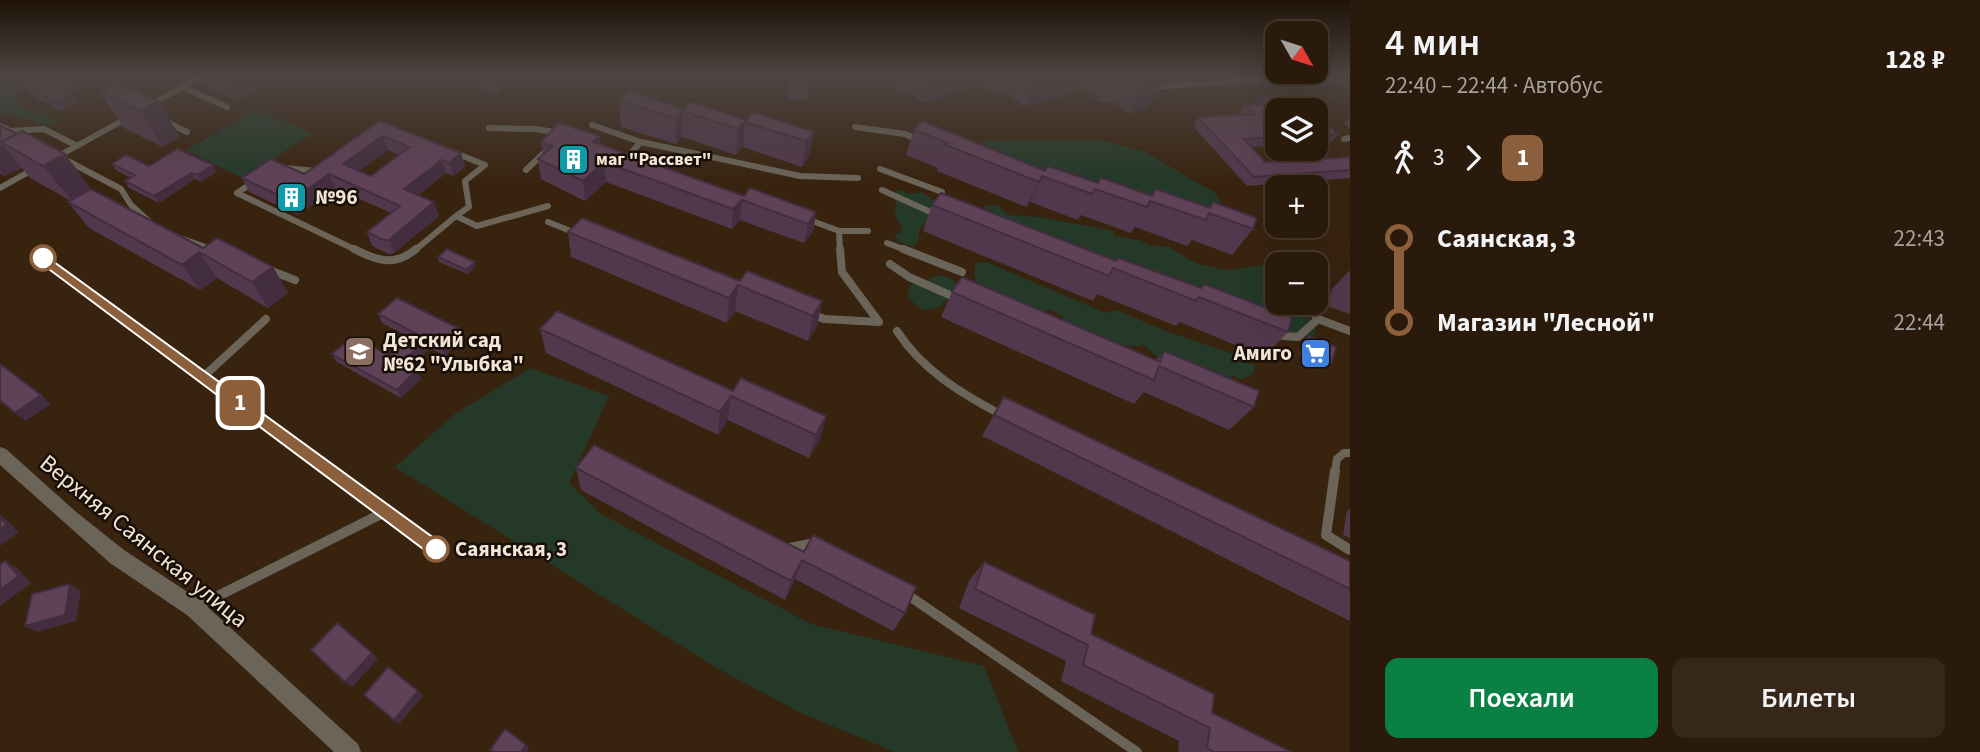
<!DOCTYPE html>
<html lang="ru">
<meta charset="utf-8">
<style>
:root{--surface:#2a1a0b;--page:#362719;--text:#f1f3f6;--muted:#a5a19d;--line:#46382c;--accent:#0b8043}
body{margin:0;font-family:"Source Sans 3",sans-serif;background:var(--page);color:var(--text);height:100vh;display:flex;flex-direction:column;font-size:26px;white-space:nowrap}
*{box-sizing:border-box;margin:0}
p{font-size:23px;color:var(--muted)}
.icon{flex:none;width:38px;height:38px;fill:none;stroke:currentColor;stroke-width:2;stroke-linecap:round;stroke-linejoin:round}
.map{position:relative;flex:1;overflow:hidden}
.sheet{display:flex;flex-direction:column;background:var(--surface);width:630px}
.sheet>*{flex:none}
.badge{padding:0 14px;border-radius:10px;font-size:24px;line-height:46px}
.needle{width:46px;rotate:129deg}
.controls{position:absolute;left:1265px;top:21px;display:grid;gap:14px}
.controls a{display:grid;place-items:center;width:63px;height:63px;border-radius:14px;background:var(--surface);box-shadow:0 7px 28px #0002,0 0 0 2px var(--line);font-size:35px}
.map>.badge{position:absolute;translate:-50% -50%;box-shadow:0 0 0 4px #fff}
.legs{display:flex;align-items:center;gap:10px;height:77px;padding:0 35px;font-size:23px}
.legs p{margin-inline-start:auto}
.overview{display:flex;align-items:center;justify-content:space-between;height:119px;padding:0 35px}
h1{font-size:38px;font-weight:600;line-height:52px}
.primary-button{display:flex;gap:14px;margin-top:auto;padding:14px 35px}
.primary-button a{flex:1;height:80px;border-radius:14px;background:var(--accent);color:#fff;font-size:28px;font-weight:600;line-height:80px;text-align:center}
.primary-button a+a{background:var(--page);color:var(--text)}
ul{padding:0 35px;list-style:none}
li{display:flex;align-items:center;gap:24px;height:84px;font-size:26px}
li i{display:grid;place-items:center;width:10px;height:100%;margin:0 9px;background:currentColor}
li i::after{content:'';width:18px;height:18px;margin:-9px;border:5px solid;border-radius:50%;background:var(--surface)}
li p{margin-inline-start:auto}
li:first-child i{background:linear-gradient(#0000 50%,currentColor 0)}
li:last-child i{background:linear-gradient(currentColor 50%,#0000 0)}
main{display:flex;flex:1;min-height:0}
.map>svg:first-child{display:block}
</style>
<main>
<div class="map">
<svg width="1350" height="752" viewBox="0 0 1350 752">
<rect width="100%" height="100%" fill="#38230f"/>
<path fill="#243928" d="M0 76H49L15 93 18 104 57 120 52 126 0 112Z
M256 109 312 134 242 178 186 150Z
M1101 140 1145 152 1214 192 1227 213 1181 209 1010 161 979 141Z
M900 190 908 194 921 192 934 200 986 212 984 206 998 205 1008 215 1040 217 1113 231 1114 236 1139 240 1150 245 1169 247 1195 263 1226 270 1273 264 1277 266 1278 303H1299L1316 330 1314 335 1291 342 930 217 920 229 917 244 913 247 898 242 895 234 901 233 902 227 894 214 897 206 893 198 896 191Z
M986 262 1106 313 1116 310 1166 331 1237 355 1242 361 1256 366 1251 376 1240 379 1233 375 1228 380 1164 363 1144 345C1125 351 1084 332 1066 324L1062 316 1049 309 1041 313 954 294 938 308 922 310 907 297 910 285 920 279 927 281C939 272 947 275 958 284L975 283V263Z
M531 368 609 396 569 483 601 514 811 624 984 666 1018 752H895L803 714 717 668 395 467 456 413Z"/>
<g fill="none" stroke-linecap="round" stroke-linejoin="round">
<path stroke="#6b6559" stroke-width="6" d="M183 87 227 107
M1149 87 1257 80 1264 76
M150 105 202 76
M165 121 187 132
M592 125 641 142
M0 126 10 131 44 129 77 146
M855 127 905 134 920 141
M489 128 535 129 562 133
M1344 139 1350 138
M453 152 485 165 465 181 469 207 456 216
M55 158 129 117
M64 159 121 189 131 205 153 225
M623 161 641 142 800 176 858 178
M285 168 317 171
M880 169 942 192
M526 170 549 148
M255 181 237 193 358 251
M0 188 34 169
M882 190 937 215
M807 219 839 231H868
M548 222 578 234
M839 231 840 251
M180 238 214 250
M887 243 908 251
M414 251 456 216 477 226 548 206"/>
<path stroke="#6b6559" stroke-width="8" d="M354 249C378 261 394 267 416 249
M903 249 962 272
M890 264 909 277 959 299
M269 270 295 280
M1310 303 1309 307 1318 319
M809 313 824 319 879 322 842 272 840 249
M897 331C922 370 962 394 1002 415
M1274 335 1298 337 1318 319 1350 331
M204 376 266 319
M1335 472 1337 459 1344 453H1350"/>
<path stroke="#6b6559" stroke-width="10" d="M1335 471 1326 535 1350 550
M785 549 810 544 816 547
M902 591 1137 752
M194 608 385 512"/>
<path fill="#6b6559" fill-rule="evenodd" d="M0 447 6 449 75 511 124 550 201 601 358 744 361 752H334L187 615 110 563 0 465Z"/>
</g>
<path fill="#52384c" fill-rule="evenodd" d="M43 76H112L116 82 101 90 91 85 72 94 78 102 61 111 30 94 23 85Z
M196 76H247L255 92 239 101 201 84Z
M479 76H507L498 93 483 92Z
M788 76H811L807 101 789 100Z
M884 76H979L975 87 942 95 941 99 923 103 912 93 898 92 883 77Z
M982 76H1084L1076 92 1024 107 1008 93 998 96 981 81Z
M1086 76H1165L1146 109 1129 113 1114 102H1100L1081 86Z
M1296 76H1350V84L1308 87Z
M100 92 159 101 180 137 163 147 124 128Z
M1259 98 1278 110V145L1251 147 1265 162 1350 157V178L1247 186 1193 126 1198 117 1241 115 1239 114 1245 105 1255 104Z
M619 101 684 109 814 132 809 157 802 167 743 147 736 155 682 137 676 144 621 127Z
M1316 113 1338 134 1331 142 1316 143Z
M1350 116V129L1344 123Z
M380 121 461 153 465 167 453 176 446 173 418 195 439 216 394 253 389 254 372 246 367 232 391 213 335 188 298 215 249 192 242 178 304 174ZM388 150 399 155 371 176 359 171Z
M0 125 17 134 65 154 91 189 203 248 273 267 288 293 268 308 217 278 200 290 89 228 68 202 71 201 30 178 22 168 4 176 0 173Z
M914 130 1045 171 1209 208 1213 202 1253 229 1232 255 1192 240 1187 246 1135 227 1131 233 1081 215 1078 220 1030 202 1026 207 937 171 938 168 906 155Z
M541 142 601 145 744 196 816 212 813 232 804 243 740 220 732 229 606 182 585 201 541 179 538 159 543 155Z
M112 164 149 166 213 165 216 172 201 182 195 179 159 203 129 188 125 181 131 178 116 170Z
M932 205 1092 252 1200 288 1204 284 1288 332 1264 357 1180 322 1176 326 1097 294 1093 301 923 231Z
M568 232 740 281 822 301 817 326 808 341 735 311 727 323 571 257Z
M438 257 476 266 468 274 439 262Z
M1350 270V314L1327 306 1332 289Z
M952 292 1156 360 1164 351 1254 407 1229 430 1144 392 1134 404 941 317Z
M378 314 463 338 445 356 430 348 411 367 421 379 401 398 337 362 332 354 390 356 411 338 382 323Z
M540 329 733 391 826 416 820 439 809 458 728 420 718 435 546 353Z
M1308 336 1332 362 1327 366 1299 355 1304 341Z
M1004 397 1350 561V621L982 436Z
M594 445 905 613 893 631 795 579 785 600 581 490 576 468Z
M1350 509V538L1343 535 1347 511Z
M984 562 1091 634 1212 713 1291 752H1178L1179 741 1061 681 1066 661 959 608 969 581Z"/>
<path fill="#422e3e" d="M106 76H112L116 82 101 90 95 81Z
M227 76H247L255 92 239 101Z
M495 76H507L498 93Z
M930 76H979L975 87 942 95 941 99 923 103Z
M1005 76H1014L1008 93 998 96Z
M1044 76H1084L1076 92 1024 107 1036 78Z
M1149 76H1165L1146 109 1129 113Z
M85 77 91 85 72 94 78 102 61 111 55 102 61 88Z
M159 101 180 137 163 147 140 111Z
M682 111V137L676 144V118Z
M745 122 743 147 736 155 738 129Z
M814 132 809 157 802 167 806 141Z
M383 136 388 150 349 178 343 164Z
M600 136 602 156 593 142Z
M4 146 22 168 4 176 0 170V148Z
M461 153 465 167 453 176 449 163Z
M65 154 92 190 72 201 43 166Z
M442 160 446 173 409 203 404 189Z
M604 162 606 182 585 201 583 181Z
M213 165 216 172 201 182 197 175Z
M191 173 195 179 159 203 154 196Z
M329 174 335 188 298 215 291 201Z
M1042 176 1030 202 1026 207 1039 182Z
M742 200 740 220 732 229 733 209Z
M434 202 439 216 394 253 389 240Z
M816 212 813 232 804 243 808 224Z
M199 252 217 278 200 290 182 265Z
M475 262 476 266 468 274 466 270Z
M273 267 288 293 268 308 252 282Z
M738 285 735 311 727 323 729 298Z
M822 301 817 326 808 341 813 316Z
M460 329 463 338 445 356 441 347Z
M427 339 430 348 406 371 402 362Z
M417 370 421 379 401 398 397 390Z
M41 395 51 404 25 421 15 413Z
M731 396 728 420 718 435 720 412Z
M826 416 820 439 809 458 816 435Z
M0 514 19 532 0 546Z
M802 560 795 579 785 600 791 581Z
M5 561 17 568 31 583 0 606V590Z
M70 584 81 591 76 621 37 632 25 626Z
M372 653 378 659 352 687 345 682Z
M418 691 423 696 399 724 394 720Z
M526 745 529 749 527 752H521Z"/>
<path fill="#5f4158" stroke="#422e3e" stroke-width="2" fill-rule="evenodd" d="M43 76H106L95 81 85 77 61 88 72 93 55 102 23 85Z
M119 83 159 101 140 111 100 92Z
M630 91 684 109 691 102 746 120 753 112 814 132 806 141 745 122 738 129 682 111 676 118 619 101Z
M1297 96 1313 110H1278V137L1244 139 1265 162 1350 157V170L1254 177 1198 117 1254 114 1245 105 1265 104 1259 98Z
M1316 113 1338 134 1316 135Z
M380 121 461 153 449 163 442 160 404 189 434 202 389 240H383L367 232 400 206 329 174 291 201 242 178 271 159 304 174ZM383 136 409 147 371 176 343 164Z
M922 121 1045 171 1048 166 1098 183 1100 178 1105 179 1152 196 1156 189 1210 208 1213 202 1257 218 1253 229 1209 213 1206 220 1150 201 1147 207 1095 189 1092 194 1042 176 1039 182 946 145 948 143 914 130Z
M559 123 600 136 593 142 716 186 744 196 750 188 816 212 808 224 742 200 733 209 604 162 583 181 538 159 553 146 541 142Z
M0 125 17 134 1 142 4 146 0 148Z
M22 131 65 154 43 166 1 142Z
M177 149 213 165 197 175 191 173 154 196 125 181 135 175 112 164 126 155 149 166Z
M91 189 203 248 217 238 273 267 252 282 199 252 182 265 68 202Z
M941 193 1116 261 1118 258 1201 288 1204 284 1292 318 1288 332 1199 297 1196 301 1113 268 1109 276 932 205Z
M582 218 740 281 747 271 822 301 813 316 738 285 729 298 568 232Z
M447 249 475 262 466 270 438 257Z
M962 277 1160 362 1164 351 1259 391 1254 407 1159 366 1154 380 952 292Z
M397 298 460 329 441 347 427 339 402 362 417 370 397 390 332 354 353 336 390 356 415 333 378 314Z
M557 311 733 391 741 378 826 416 816 435 731 396 720 412 540 329Z
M1308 336 1336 347 1332 362 1303 351Z
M0 364 41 395 15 413 0 400Z
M1004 397 1350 561V589L994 415Z
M594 445 804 552 813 535 916 587 905 613 802 560 791 581 576 468Z
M0 518 7 524 0 530Z
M5 561 19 576 0 590V565Z
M984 562 1095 615 1091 634 1214 694 1212 713 1291 752H1214L1207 748 1210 728 1083 665 1088 645 975 589Z
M70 584 65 615 25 626 32 594Z
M337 623 372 653 345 682 311 650Z
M388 667 418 691 394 720 364 695Z
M505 729 526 745 521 752H494L490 750Z"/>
<linearGradient id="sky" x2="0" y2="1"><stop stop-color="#1f1308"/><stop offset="0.42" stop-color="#4d4542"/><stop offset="1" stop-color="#4d4542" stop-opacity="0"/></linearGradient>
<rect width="1350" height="181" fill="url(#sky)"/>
<path fill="#8b5e3c" stroke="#fff" stroke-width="2" d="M43 254 442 544 444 549 442 554 436 556 430 554 38 261 37 258Z"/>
<defs>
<symbol id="building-square" viewBox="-11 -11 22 22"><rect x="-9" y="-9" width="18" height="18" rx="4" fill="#0f9aa8" stroke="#180f07"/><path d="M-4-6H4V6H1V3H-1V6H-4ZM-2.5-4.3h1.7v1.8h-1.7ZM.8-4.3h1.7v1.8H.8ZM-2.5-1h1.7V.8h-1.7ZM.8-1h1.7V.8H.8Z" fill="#fff"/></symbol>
<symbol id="school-square" viewBox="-11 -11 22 22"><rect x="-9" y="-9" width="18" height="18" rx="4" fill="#8d6e63" stroke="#180f07"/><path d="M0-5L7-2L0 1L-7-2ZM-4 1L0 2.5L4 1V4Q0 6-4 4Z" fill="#fff"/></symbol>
<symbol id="supermarket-square" viewBox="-11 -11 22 22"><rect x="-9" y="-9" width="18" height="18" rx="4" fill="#3f7fe0" stroke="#180f07"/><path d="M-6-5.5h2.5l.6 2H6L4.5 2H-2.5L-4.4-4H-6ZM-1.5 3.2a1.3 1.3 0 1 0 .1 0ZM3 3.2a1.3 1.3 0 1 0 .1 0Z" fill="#fff"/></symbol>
</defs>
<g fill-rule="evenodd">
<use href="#building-square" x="556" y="142" width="35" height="35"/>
<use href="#building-square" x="274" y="180" width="35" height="35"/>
<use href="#school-square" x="342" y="334" width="35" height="35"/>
<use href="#supermarket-square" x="1298" y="336" width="35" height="35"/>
</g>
<g fill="#fff" stroke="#8b5e3c" stroke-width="3.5">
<circle cx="43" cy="258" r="12"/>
<circle cx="436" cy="549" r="12"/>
</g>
<g text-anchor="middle" stroke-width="5" stroke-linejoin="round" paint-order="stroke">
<g font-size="18" font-weight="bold" fill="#f2e4d7" stroke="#180f07" text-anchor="start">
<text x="596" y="165">маг "Рассвет"</text>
</g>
<g font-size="21" font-weight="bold" fill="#f2e4d7" stroke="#180f07" text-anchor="start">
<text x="315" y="204">№96</text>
<text x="383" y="347">Детский сад<tspan x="383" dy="24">№62 "Улыбка"</tspan></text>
<text x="1292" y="360" text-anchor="end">Амиго</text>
</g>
<g font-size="21" font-weight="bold" fill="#f2e4d7" stroke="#180f07" text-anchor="start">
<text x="455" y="556">Саянская, 3</text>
</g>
<g font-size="24" fill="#f2e4d7" stroke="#180f07">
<text transform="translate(144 541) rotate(39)" y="8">Верхняя Саянская улица</text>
</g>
</g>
</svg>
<div class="controls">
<a><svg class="needle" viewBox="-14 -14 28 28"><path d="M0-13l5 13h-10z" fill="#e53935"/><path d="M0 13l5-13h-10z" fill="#a5a19d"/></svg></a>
<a><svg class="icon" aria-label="layers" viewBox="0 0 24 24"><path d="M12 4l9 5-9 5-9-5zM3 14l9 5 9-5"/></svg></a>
<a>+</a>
<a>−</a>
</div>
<b class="badge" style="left:240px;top:403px;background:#8b5e3c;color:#fff">1</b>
</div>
<section class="sheet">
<div class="overview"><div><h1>4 мин</h1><p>22:40 – 22:44 · Автобус</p></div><b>128 ₽</b></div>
<div class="legs"><svg class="icon" aria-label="walk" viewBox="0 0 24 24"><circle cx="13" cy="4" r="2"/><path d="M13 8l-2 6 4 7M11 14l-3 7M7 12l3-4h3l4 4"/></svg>3<svg class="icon" aria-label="forward" viewBox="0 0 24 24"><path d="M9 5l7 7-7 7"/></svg><b class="badge" style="background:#8b5e3c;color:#fff">1</b></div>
<ul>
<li><i style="color:#8b5e3c"></i><b>Саянская, 3</b><p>22:43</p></li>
<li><i style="color:#8b5e3c"></i><b>Магазин &quot;Лесной&quot;</b><p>22:44</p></li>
</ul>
<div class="primary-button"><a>Поехали</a><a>Билеты</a></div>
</section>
</main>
